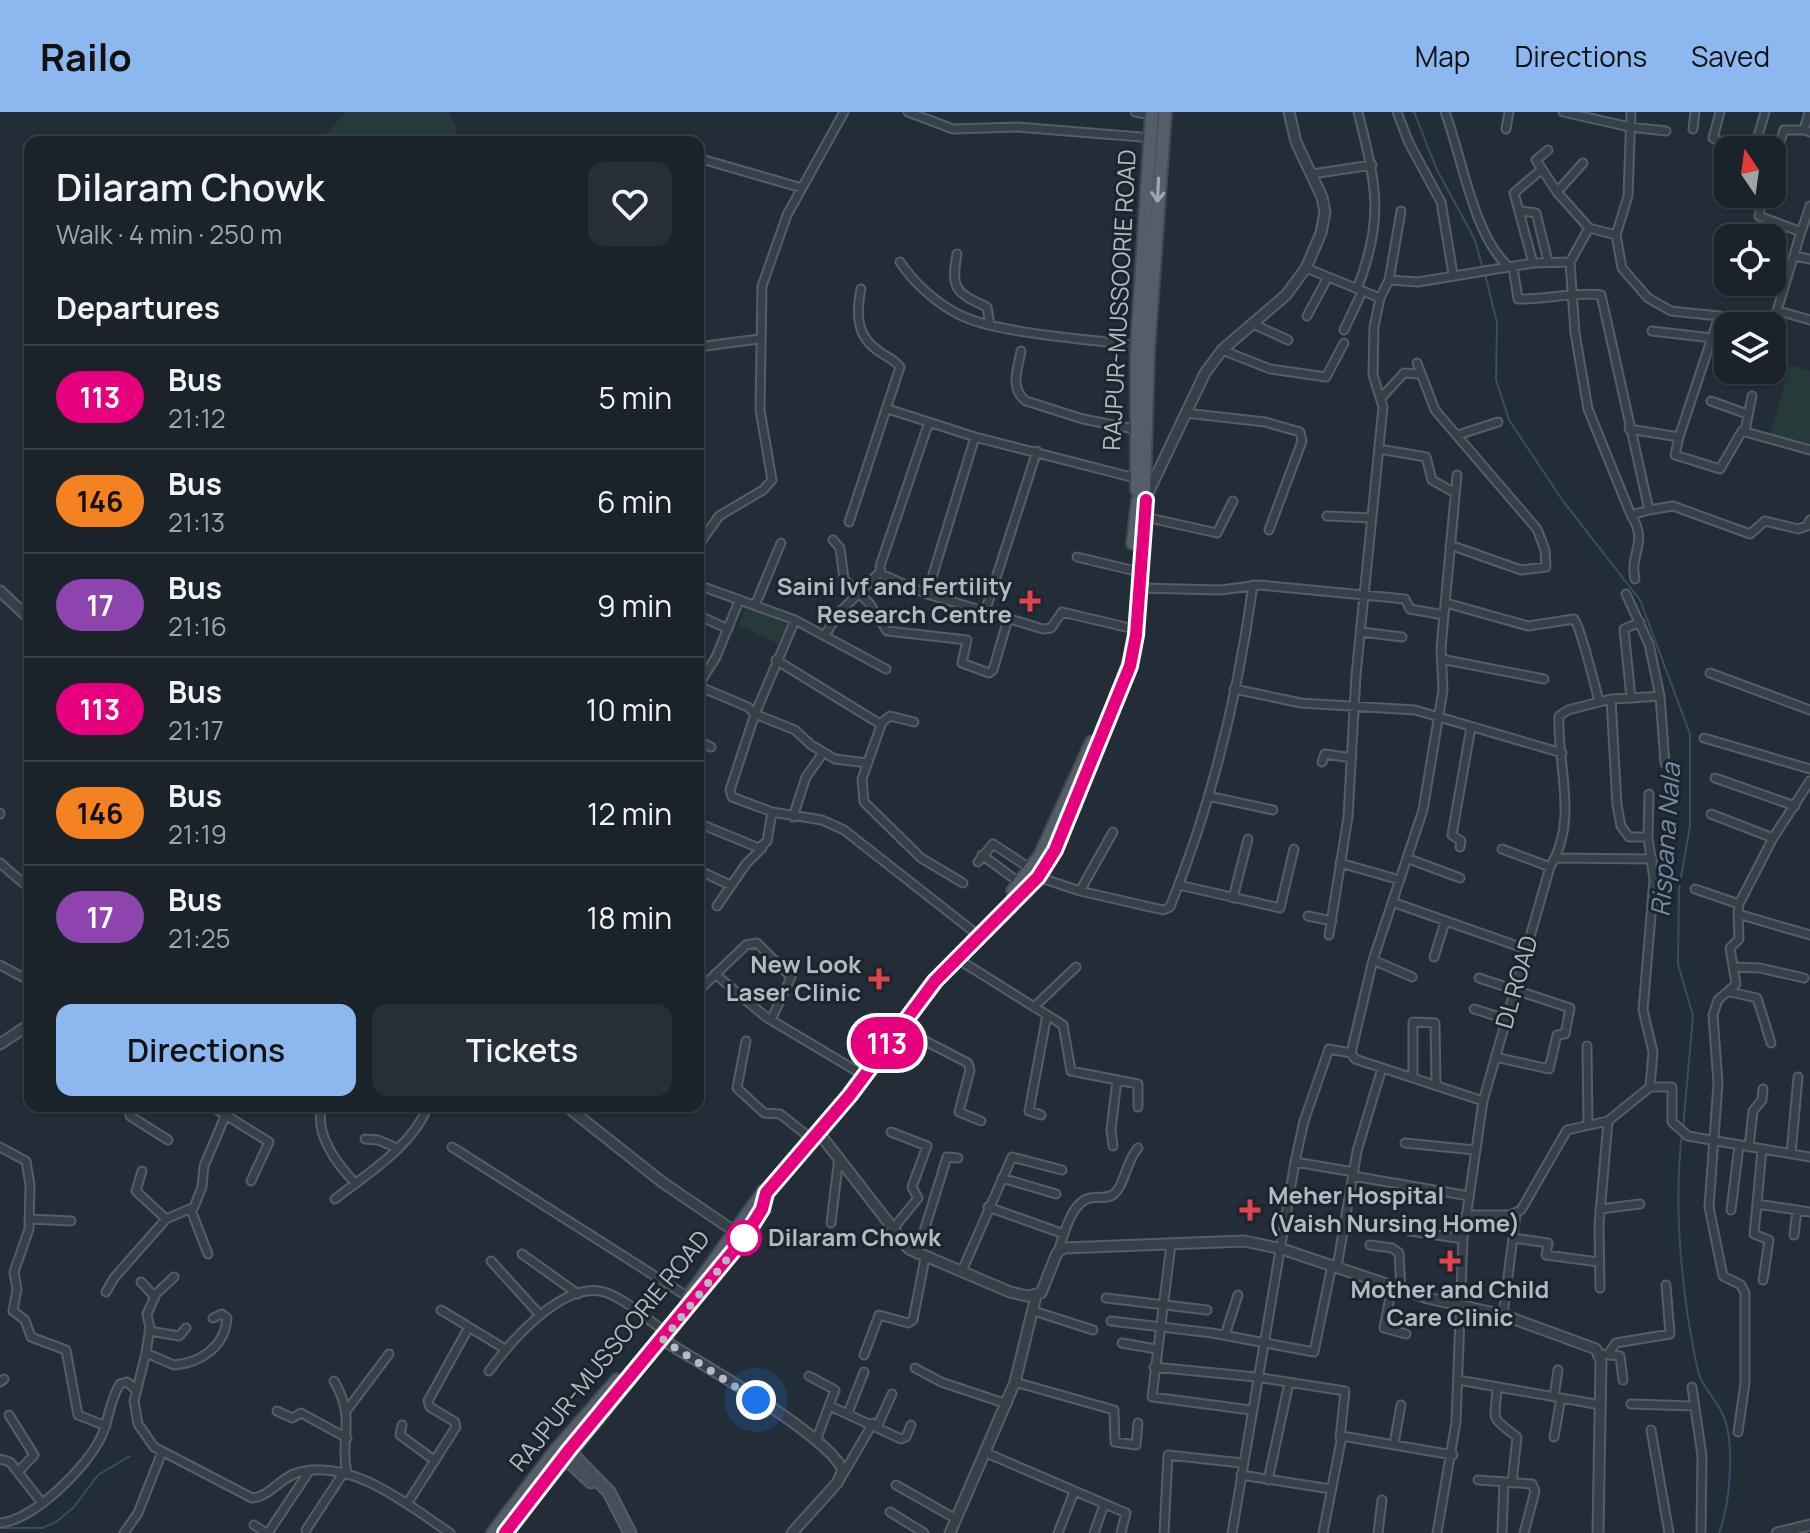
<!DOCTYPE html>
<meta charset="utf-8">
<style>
:root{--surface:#1a222a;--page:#272f36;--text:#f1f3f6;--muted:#9fa4a8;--line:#383f47;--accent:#8cb8ef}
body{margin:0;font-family:Manrope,sans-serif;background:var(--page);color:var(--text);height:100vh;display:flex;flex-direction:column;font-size:30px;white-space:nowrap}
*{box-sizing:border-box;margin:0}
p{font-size:26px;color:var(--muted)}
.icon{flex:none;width:44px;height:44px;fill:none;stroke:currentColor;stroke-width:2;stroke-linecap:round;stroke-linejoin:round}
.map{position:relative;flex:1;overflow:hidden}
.panel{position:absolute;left:24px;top:24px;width:680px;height:976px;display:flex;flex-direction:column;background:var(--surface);border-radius:16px;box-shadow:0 2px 6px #0004,0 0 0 2px var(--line)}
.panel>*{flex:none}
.badge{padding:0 16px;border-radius:26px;font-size:28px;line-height:52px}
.needle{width:52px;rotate:347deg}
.controls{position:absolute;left:1714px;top:24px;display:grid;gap:16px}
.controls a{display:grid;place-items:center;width:72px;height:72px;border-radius:16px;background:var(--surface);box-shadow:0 2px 6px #0004,0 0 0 2px var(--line);font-size:40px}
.you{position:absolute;width:40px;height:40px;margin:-20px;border:6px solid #fff;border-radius:50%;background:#1a73e8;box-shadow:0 0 0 12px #1a73e833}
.map>.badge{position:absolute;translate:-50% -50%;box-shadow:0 0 0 4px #fff}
h2{padding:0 32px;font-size:30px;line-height:72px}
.round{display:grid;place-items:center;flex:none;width:84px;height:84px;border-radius:16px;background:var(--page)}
.headline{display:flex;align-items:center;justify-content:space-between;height:136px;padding:0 32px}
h1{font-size:38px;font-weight:600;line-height:60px}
.primary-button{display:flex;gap:16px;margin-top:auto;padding:16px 32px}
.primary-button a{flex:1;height:92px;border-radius:16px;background:var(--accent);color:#111;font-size:32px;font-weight:600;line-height:92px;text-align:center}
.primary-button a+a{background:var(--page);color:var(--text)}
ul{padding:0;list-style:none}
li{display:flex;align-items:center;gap:24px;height:104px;padding:0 32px;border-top:2px solid var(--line)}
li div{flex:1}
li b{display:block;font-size:30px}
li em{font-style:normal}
li .badge{min-width:88px;font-weight:700;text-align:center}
header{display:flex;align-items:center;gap:48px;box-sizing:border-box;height:112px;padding:0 40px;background:var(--accent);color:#111}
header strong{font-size:38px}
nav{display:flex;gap:44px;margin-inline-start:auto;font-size:28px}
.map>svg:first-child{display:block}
</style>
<header>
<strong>Railo</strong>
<nav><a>Map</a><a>Directions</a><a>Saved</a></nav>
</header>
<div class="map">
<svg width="1810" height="1421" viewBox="0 0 1810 1421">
<rect width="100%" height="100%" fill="#232d38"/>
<path fill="#263a3a" d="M345 0H449L456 15 455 30H320Z
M1790 253 1810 259V334L1770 324Z
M747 494 786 512 778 532 738 513Z"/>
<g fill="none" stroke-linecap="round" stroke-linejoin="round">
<path stroke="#3a4c60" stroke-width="2" d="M1414 0 1437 58 1474 126 1483 156
M1485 162 1497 211 1496 268 1509 308 1563 389 1640 488 1690 622V714L1679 777 1678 852 1693 904 1683 1016
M1682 1022C1673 1095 1682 1187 1698 1259 1701 1274 1716 1287 1722 1301 1736 1329 1730 1392 1719 1421
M0 1416H42L56 1410 74 1395 98 1363 130 1344"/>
<defs>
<path id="minor" d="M908 0 953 17 1017 15 1153 26
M1135 0 1151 3
M1397 0 1409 31 1441 90 1453 162
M1445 0C1462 44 1473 124 1509 155
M1563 0 1630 15 1666 19
M1631 0 1628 84 1616 123 1622 156 1648 186 1671 199 1719 204 1756 214
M1720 0 1713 26 1737 38
M1809 0 1804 18 1810 20
M1506 17 1509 0
M1693 17 1695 0
M1548 38 1536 48 1557 80
M1754 38 1765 0
M698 46 802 76
M1583 51 1557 80 1589 116
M1772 54 1784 18H1804
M1312 62 1372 53
M1763 82 1759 104 1801 120 1772 215
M1521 99 1536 101 1548 149
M1801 120 1810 94
M957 142C950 178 957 181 987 195L990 213
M1795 144 1810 147
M900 150C914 171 937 192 960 203 998 222 1091 227 1137 234
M1533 151 1514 81 1541 58
M1513 155 1518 187C1540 188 1584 179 1601 183L1649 398 1631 403 1588 297 1575 221 1570 150 1589 116 1616 123
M1306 156 1380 186
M1389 168 1401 99
M1357 177C1385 106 1376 72 1358 0
M1779 199 1810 208
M1307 204 1328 165
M1253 212 1288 228
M1344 218 1362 180
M1652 219 1712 226
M698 235 759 227
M1222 238 1270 257 1326 265 1344 231
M1021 239C1018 257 1009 276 1026 289L1083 307 1134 317
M1417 251 1435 298 1537 417 1545 438 1546 455 1521 458 1450 433
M1381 286 1404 261 1419 262
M1711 289 1747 302
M888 297 975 325 1135 366
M1185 301 1265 310 1300 320 1302 329 1269 418
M929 310 880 454 881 462 927 482 1043 517 1051 516 1062 500 1130 516
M1629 317 1679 325 1719 204
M1745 319 1752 284
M1458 323 1498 310
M1679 325 1675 343 1720 357 1742 319 1810 338
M1379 337 1426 345 1432 368 1455 381
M1457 363 1441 536 1443 578 1423 698 1373 848 1351 941 1355 947 1483 989
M1649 398 1673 394 1750 422 1765 409 1798 417 1807 414 1810 408
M1631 403C1649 431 1629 441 1635 467
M1327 404 1371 406
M1145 405 1217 421 1233 389
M849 410 900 255C895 248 887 245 880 240 856 225 856 202 861 177
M833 428 840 436 844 467 870 492 887 519 967 528 962 551 989 561 993 558 1008 507
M698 434 719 404 763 378 772 368 760 298 762 174 787 103 844 0
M1077 445 1131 458
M698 473 795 508 886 557
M1139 476 1221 478 1259 473 1405 487 1410 497 1444 503
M927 482 975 325
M1626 482 1649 532 1660 584 1631 586
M756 491 781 431
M1446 491 1528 514 1574 507C1581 515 1595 575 1599 589
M985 500 1037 339
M698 503 728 517
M795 508 755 602 795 618 811 633 835 647 867 651
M1361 520 1402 525
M825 523 839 501 880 460
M1441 547 1544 567
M776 548 880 612 890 604 914 610
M1710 561 1810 598
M698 574 748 595 755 602 730 678 732 685 772 700 822 708 844 718 974 820
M698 574 716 545 739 489
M1234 577 1301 591 1415 598 1562 641
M1660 584 1665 651
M881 613 862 667 864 690 921 746 963 771
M1704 626 1810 657
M698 629 711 635
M1322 650 1325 642 1352 646
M1715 666 1795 694
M1810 669 1773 726 1739 792 1738 802 1810 823
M1208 684 1273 698
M0 701V702
M1711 702 1773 726
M793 705 806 665 823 641
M698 711 759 736 767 729 772 700
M1648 725 1649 682
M1460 735 1461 729 1452 723 1471 615
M1502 737 1550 755
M982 743 1020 771
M1555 746 1653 747
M1409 747 1460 766
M978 750 993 732 1031 757
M0 751 30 777
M1340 751 1400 768
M698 758 730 773
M1038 765 1080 779 1163 798 1170 795C1211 694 1238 582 1253 473
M1179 773 1280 796 1294 737
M1695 777 1739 792
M1080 779 1113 720
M1233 786 1248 727
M1392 790 1526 837
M717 794 746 752 762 736
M1308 804 1332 809
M1329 823 1348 705 1356 563 1383 295 1373 263 1374 215 1380 186 1389 168 1418 170 1533 151 1570 150
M1434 845 1445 810
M956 846 1063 913 1071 959 1138 972V995
M1373 848 1412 865
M0 853 30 869
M1733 855 1760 856 1804 866
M715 862 766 905 860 961
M1479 866 1570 896 1565 922 1557 923 1549 957 1495 945
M698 879 746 833 757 831 791 865 771 908
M1730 880 1757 886 1771 931
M1034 895 1076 855
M1474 897 1506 907
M898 915 968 951 970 958 959 1000 981 1009
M746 929 737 976 764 1001 780 1002 808 1024
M1587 934 1588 1013
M1413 964V910L1435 911 1436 971
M1650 975H1672V1010L1688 1024 1810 1045
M129 994 130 1004 168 1028
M211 994 269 1030 251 1069
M322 994C314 1022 337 1052 355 1071
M346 994 350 996
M1041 1003 1029 999 1047 903
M891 1020 927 1034 912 1075 918 1086 892 1118
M365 1027 378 1028 397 1036
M1405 1031 1475 1038
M1113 1034 1111 1018 1117 968
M0 1035 26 1049 30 1073 29 1117 14 1160 17 1177 13 1199 25 1208 31 1225 66 1238 78 1303 106 1314
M452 1035 688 1185
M1749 1035 1753 999 1762 988 1763 977
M1762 1037 1757 1092 1810 1100
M1791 1042 1798 965
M1295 1050 1354 1060
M142 1059 136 1079 166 1107
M1353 1064 1469 1084
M1002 1066 1056 1082
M335 1087C367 1062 413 1034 428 994
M1757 1092 1754 1122 1769 1128 1763 1168
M988 1095 1064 1122
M1600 1097 1640 1092
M191 1098 208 1142
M1731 1098 1739 1034
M1466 1103H1510L1521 1098 1567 1018 1608 1009 1650 975 1653 940 1643 898 1654 768 1648 725H1629L1621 714 1617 693 1611 587 1631 586 1624 517 1640 510
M29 1107 71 1109
M831 1111 839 1045
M1410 1119 1463 1127
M1794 1123 1797 1098
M1513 1126 1548 1131 1546 1143 1599 1150
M1171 1132 1152 1285 1251 1298
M1370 1133 1392 1136 1399 1141 1401 1178
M1058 1139C1064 1123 1071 1090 1090 1086 1099 1084 1108 1088 1115 1081 1125 1072 1126 1049 1138 1036
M522 1142 578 1182
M917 1142 947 1045 958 1046
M491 1149 540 1203
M1337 1155 1357 1039 1382 956
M962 1159 1012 1045 1062 1058
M174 1165 156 1182 147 1202 150 1216 146 1241 134 1289 138 1312 154 1335 252 1386C270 1385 281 1364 300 1360 353 1347 408 1393 450 1421
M141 1170 155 1185
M1392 1175 1384 1216 1406 1222
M1600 1176 1599 1113 1608 1009
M106 1180 114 1166 166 1107 194 1095 202 1075 204 1054 226 1002
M1106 1186 1207 1198
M441 1198 505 1237
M1034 1199 1093 1218
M1503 1203 1516 1102
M1111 1209 1212 1221 1314 1240 1332 1153
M149 1219 179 1224 186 1216
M1225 1223 1238 1183
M1122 1231 1156 1237
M146 1241 174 1253C201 1251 225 1234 227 1206L222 1202 213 1206
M1609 1241 1616 1231 1670 1222 1666 1173
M1600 1242 1620 1244 1623 1268
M864 1243 879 1203 908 1211 913 1208 925 1146
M1154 1255 1256 1265 1345 1279 1340 1326
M915 1256 941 1270 1007 1292
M489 1259C510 1230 563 1168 604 1180 624 1186 645 1206 662 1217
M809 1264 835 1278 817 1326
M1458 1268 1601 1293
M334 1269C357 1308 339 1325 347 1361
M0 1270 4 1267
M1015 1270 1114 1298 1115 1330 1136 1333 1138 1311
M1497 1275C1495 1312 1489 1303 1517 1325L1512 1371
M1692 1275 1702 1344 1701 1421
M1554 1285 1558 1258
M1631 1292 1694 1294
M830 1294 901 1327 906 1325 911 1313
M347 1298 389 1242
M277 1299 292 1306 301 1301 347 1326
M848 1301 864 1260
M9 1303 34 1343 18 1360
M402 1313 400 1323 434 1348
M877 1315 892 1282
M1651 1318 1669 1421
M1738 1320 1745 1271V1181L1741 1173 1723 1164 1709 1095 1718 971 1713 903 1718 888 1736 872 1730 836 1739 827 1738 802
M1554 1325 1561 1286
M1394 1332 1401 1293
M984 1340 1126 1401 1121 1421
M0 1347 10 1350 42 1391
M1241 1363 1331 1377
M842 1364 873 1311
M1268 1368 1289 1271
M1478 1368 1532 1372 1535 1379 1524 1421
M896 1373 956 1407
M407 1392 456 1315 455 1310 430 1295 428 1289 469 1215
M890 1400 924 1421
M0 1411C34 1408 87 1355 101 1325 109 1308 110 1287 120 1272L127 1270 135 1277
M254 1413 266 1421
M306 1418 344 1360
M124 1421 138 1401 162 1340
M268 1421 310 1358
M1058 1421 1074 1380
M1094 1421 1104 1393
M1164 1421 1168 1343 1242 1351
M1232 1421 1295 1050 1304 1009 1329 937 1351 941
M1323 1421 1342 1324 1453 1343
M1378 1421 1382 1388
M1437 1421 1456 1310 1463 1127 1483 989 1550 755C1579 708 1557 655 1559 604L1568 598 1611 587
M1502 1421 1504 1371"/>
<path id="tertiary" d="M1148 381 1205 261 1222 238 1286 183 1306 156 1321 121 1325 100 1322 85 1296 30 1289 0
M0 479 30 507
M0 932 30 912
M566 994 662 1070 734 1119
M819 1021 909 1137 1010 1180 1027 1184 1041 1181 1057 1141 1064 1136 1244 1129 1282 1137 1428 1186 1503 1203 1596 1237 1601 1249 1598 1421
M663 1228C699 1251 832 1325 843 1359L837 1371 792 1421
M950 1421 1015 1270 1036 1184
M1777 1421 1810 1413"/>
<path id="secondary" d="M565 1335 609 1380 630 1421
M560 1341 591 1370"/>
<path id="primary" d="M1144 377 1148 240 1165 0
M1137 378V234L1152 0
M1133 431 1138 389
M1013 779 1040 744 1092 630
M689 1184 764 1079
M493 1421 552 1343 617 1268
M505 1421 744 1126 762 1097 766 1081 850 983 935 869 1038 765 1055 738 1111 603 1134 536 1146 388"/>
</defs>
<use href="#minor" stroke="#555d66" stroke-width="11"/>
<use href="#tertiary" stroke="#555d66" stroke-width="13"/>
<use href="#secondary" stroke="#555d66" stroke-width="15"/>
<use href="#primary" stroke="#404851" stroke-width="16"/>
<use href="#minor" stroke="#373f48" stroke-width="7"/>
<use href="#tertiary" stroke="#373f48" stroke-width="9"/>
<use href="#secondary" stroke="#454e5b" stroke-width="11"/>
<use href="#primary" stroke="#555e68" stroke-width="12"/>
</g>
<defs><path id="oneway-shaft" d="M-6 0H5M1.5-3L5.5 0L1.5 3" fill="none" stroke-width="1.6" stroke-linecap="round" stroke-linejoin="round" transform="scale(2)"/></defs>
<use stroke="#9fa8b2" href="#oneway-shaft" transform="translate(1158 78) rotate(93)"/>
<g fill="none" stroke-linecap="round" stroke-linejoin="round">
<defs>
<path id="line" d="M505 1421 569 1338 744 1126 762 1097 766 1081 850 983 935 869 1038 765 1055 738 1130 554 1136 523 1146 388"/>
</defs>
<use href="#line" stroke="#fff" stroke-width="18"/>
<use href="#line" stroke="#e6007e" stroke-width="12"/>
<path stroke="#b2bac4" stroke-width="8" stroke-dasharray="0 14.4" d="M744 1126 663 1228 756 1288"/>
</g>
<g fill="#e0444e" stroke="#1c242d" stroke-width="3">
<path d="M1026 477h8v8h8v8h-8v8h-8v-8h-8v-8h8z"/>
<path d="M875 855h8v8h8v8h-8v8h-8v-8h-8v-8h8z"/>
<path d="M1246 1086h8v8h8v8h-8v8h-8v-8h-8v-8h8z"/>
<path d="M1446 1137h8v8h8v8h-8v8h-8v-8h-8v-8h8z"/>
</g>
<circle fill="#fff" stroke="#e6007e" stroke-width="4" cx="744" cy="1126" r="16"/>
<g text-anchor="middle" stroke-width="6" stroke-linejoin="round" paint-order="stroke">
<g font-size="24" fill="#b2bac4" stroke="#1c242d">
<text transform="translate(1120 188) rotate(-87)" y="8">RAJPUR-MUSSOORIE ROAD</text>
<text transform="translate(1517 870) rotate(-74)" y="8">DL ROAD</text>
<text transform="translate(610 1239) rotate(-51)" y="8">RAJPUR-MUSSOORIE ROAD</text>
</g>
<g font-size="24" font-weight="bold" fill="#b2bac4" stroke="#1c242d" text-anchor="end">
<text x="1012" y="483">Saini Ivf and Fertility<tspan x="1012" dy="28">Research Centre</tspan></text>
<text x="861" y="861">New Look<tspan x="861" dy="28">Laser Clinic</tspan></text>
<text x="1268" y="1092" text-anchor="start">Meher Hospital<tspan x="1268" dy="28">(Vaish Nursing Home)</tspan></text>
<text x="1450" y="1186" text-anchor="middle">Mother and Child<tspan x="1450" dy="28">Care Clinic</tspan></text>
</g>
<g font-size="24" font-weight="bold" fill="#b2bac4" stroke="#1c242d" text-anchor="start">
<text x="768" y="1134">Dilaram Chowk</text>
</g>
<g font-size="26" font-style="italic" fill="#748ca6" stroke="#1c242d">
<text transform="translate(1666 728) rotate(-86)" y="9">Rispana Nala</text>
</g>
</g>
</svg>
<div class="controls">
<a><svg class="needle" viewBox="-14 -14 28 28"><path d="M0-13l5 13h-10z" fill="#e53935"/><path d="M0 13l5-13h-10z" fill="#9fa4a8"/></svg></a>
<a><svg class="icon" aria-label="locate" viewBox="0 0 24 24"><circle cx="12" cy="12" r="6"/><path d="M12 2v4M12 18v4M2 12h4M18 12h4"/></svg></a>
<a><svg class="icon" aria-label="layers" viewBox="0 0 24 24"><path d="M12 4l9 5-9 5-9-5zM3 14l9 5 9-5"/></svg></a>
</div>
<div class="you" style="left:756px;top:1288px"></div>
<b class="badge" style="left:887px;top:931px;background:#e6007e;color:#fff">113</b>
<section class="panel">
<div class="headline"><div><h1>Dilaram Chowk</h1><p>Walk · 4 min · 250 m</p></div><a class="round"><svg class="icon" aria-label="heart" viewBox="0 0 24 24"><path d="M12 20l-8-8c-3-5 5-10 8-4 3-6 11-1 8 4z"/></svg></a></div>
<h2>Departures</h2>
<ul>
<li><span class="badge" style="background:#e6007e;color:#fff">113</span><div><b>Bus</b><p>21:12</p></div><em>5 min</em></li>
<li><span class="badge" style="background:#f58220;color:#111">146</span><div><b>Bus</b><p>21:13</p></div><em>6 min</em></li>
<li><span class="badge" style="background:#8e44ad;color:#fff">17</span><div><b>Bus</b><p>21:16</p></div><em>9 min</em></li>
<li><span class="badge" style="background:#e6007e;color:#fff">113</span><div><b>Bus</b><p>21:17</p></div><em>10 min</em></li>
<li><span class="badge" style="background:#f58220;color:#111">146</span><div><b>Bus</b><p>21:19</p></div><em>12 min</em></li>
<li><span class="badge" style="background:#8e44ad;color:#fff">17</span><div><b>Bus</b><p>21:25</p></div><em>18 min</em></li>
</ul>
<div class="primary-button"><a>Directions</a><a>Tickets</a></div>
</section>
</div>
